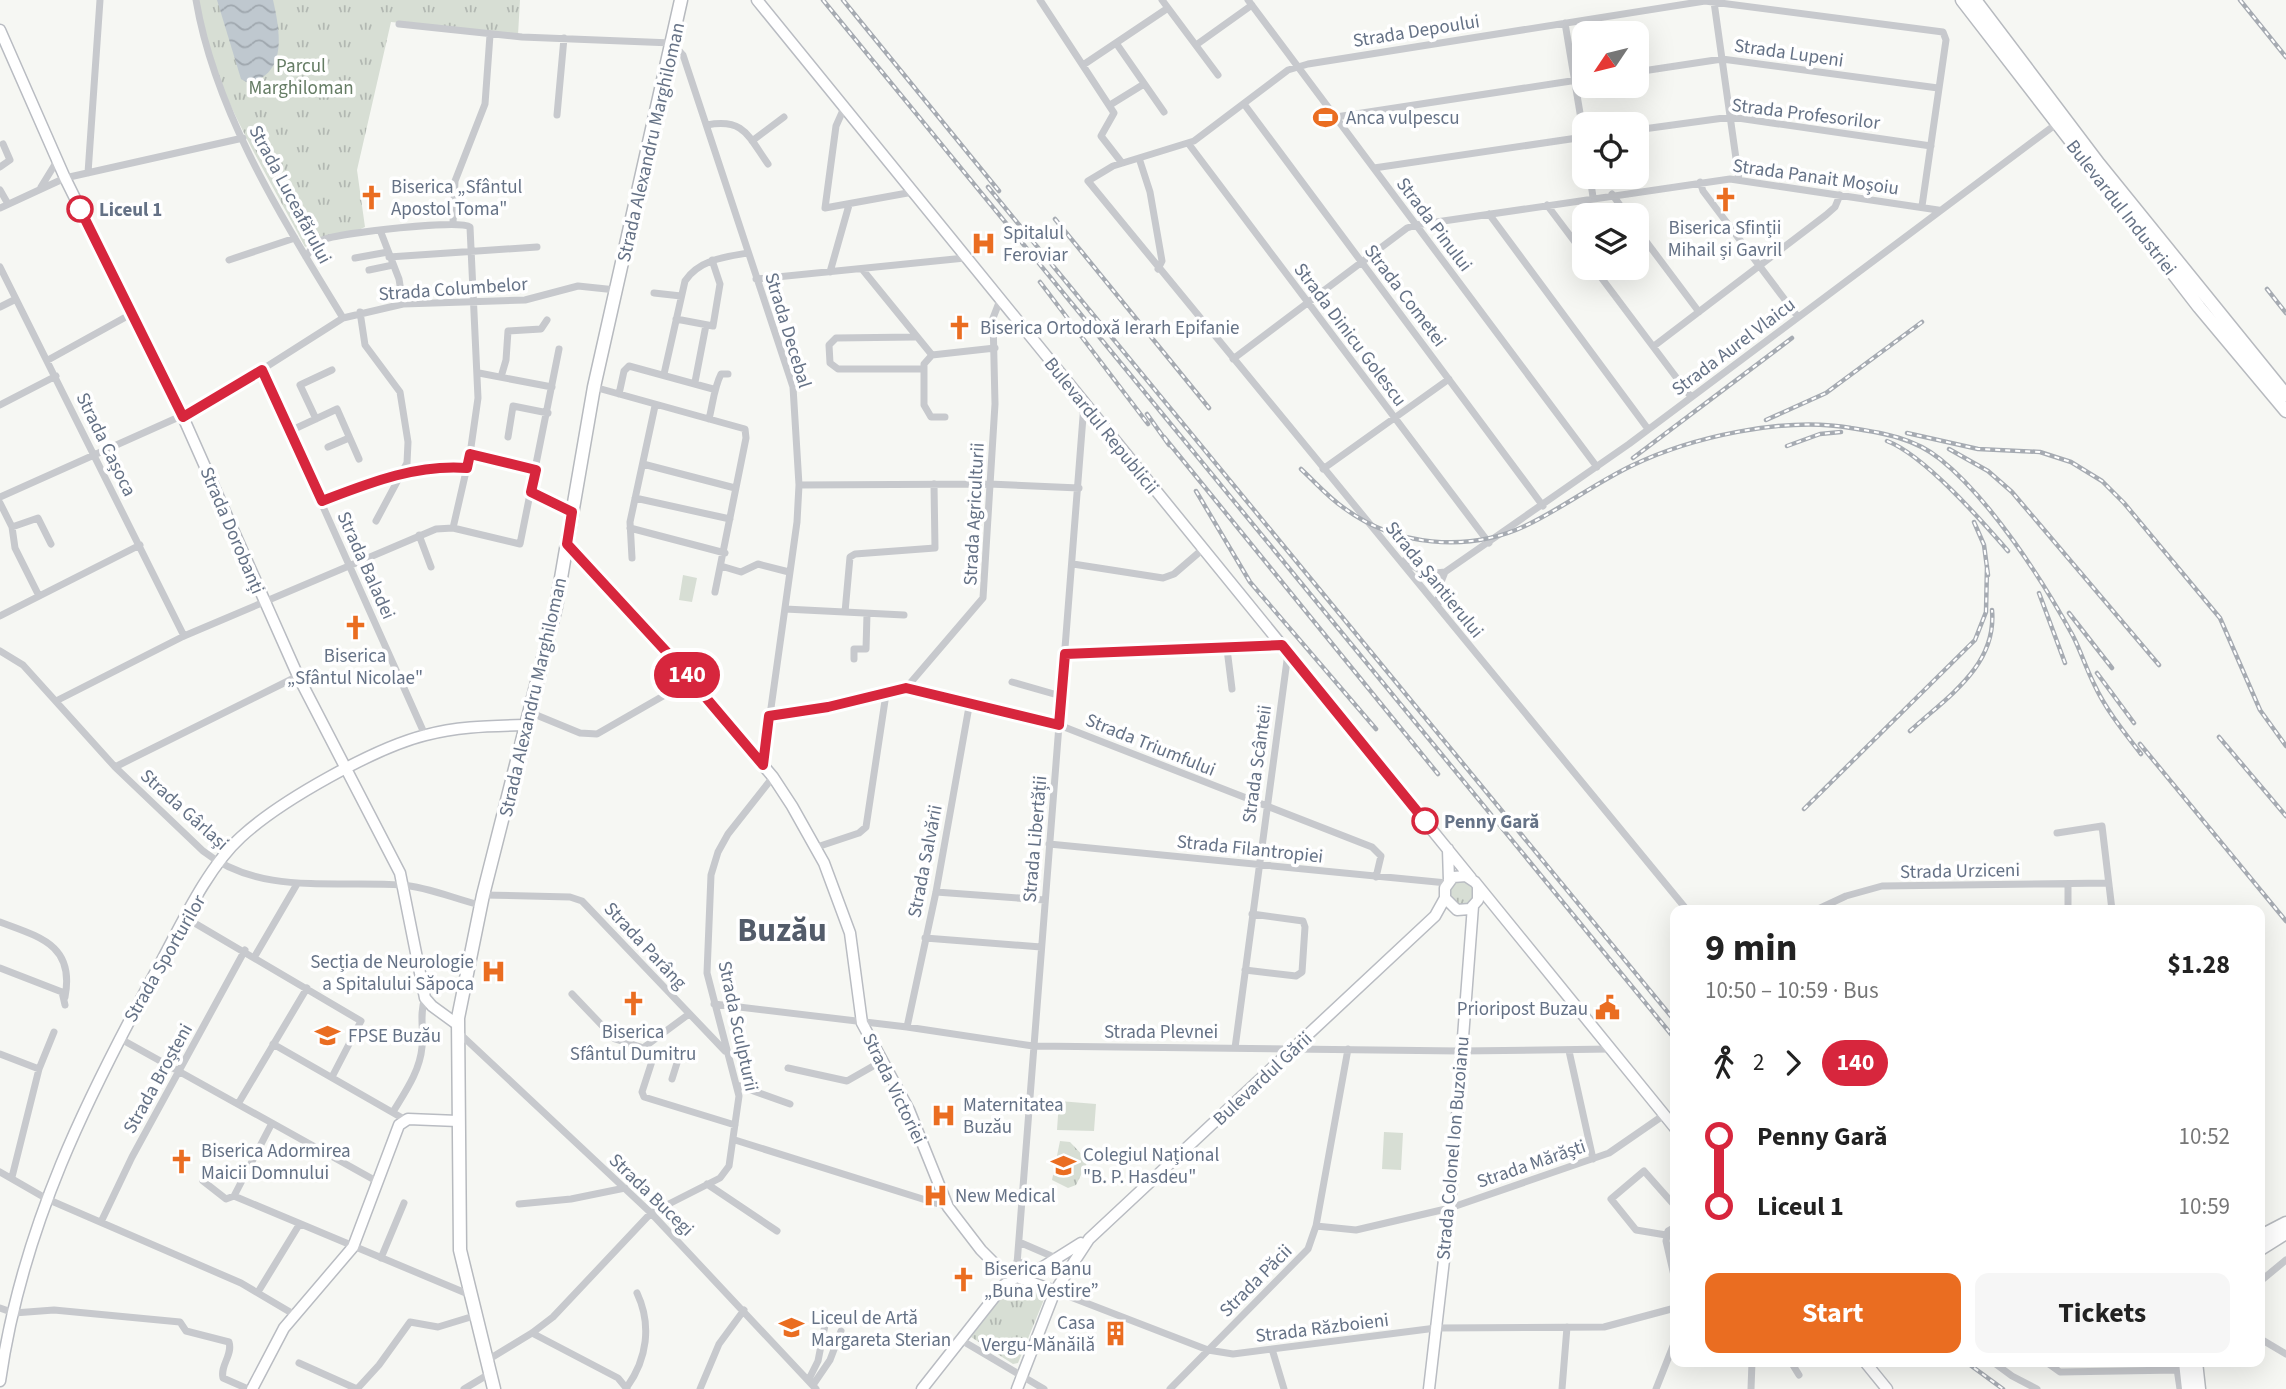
<!DOCTYPE html>
<meta charset="utf-8">
<style>
:root{--surface:#fff;--page:#f6f6f6;--text:#222;--muted:#767676;--accent:#ea6d21}
body{margin:0;font-family:"Source Sans 3",sans-serif;background:var(--page);color:var(--text);height:100vh;display:flex;flex-direction:column;font-size:26px;white-space:nowrap}
*{box-sizing:border-box;margin:0}
p{font-size:23px;color:var(--muted)}
.icon{flex:none;width:38px;height:38px;fill:none;stroke:currentColor;stroke-width:2;stroke-linecap:round;stroke-linejoin:round}
.map{position:relative;flex:1;overflow:hidden}
.sheet{position:absolute;left:1670px;top:905px;width:595px;height:462px;display:flex;flex-direction:column;background:var(--surface);border-radius:14px;box-shadow:0 7px 28px #0002}
.sheet>*{flex:none}
.badge{padding:0 14px;border-radius:23px;font-size:24px;line-height:46px}
.needle{width:46px;rotate:235deg}
.tools{position:absolute;left:1572px;top:21px;display:grid;gap:14px}
.tools a{display:grid;place-items:center;width:77px;height:77px;border-radius:14px;background:var(--surface);box-shadow:0 7px 28px #0002;font-size:35px}
.map>.badge{position:absolute;translate:-50% -50%;box-shadow:0 0 0 4px #fff}
.legs{display:flex;align-items:center;gap:10px;height:77px;padding:0 35px;font-size:23px}
.legs p{margin-inline-start:auto}
.head{display:flex;align-items:center;justify-content:space-between;height:119px;padding:0 35px}
h1{font-size:38px;font-weight:700;line-height:52px}
.action{display:flex;gap:14px;margin-top:auto;padding:14px 35px}
.action a{flex:1;height:80px;border-radius:14px;background:var(--accent);color:#fff;font-size:28px;font-weight:700;line-height:80px;text-align:center}
.action a+a{background:var(--page);color:var(--text)}
ul{padding:0 35px;list-style:none}
li{display:flex;align-items:center;gap:24px;height:70px;font-size:26px}
li i{display:grid;place-items:center;width:10px;height:100%;margin:0 9px;background:currentColor}
li i::after{content:'';width:18px;height:18px;margin:-9px;border:5px solid;border-radius:50%;background:var(--surface)}
li p{margin-inline-start:auto}
li:first-child i{background:linear-gradient(#0000 50%,currentColor 0)}
li:last-child i{background:linear-gradient(currentColor 50%,#0000 0)}
.map>svg:first-child{display:block}
</style>
<div class="map">
<svg width="2286" height="1389" viewBox="0 0 2286 1389">
<defs>
<pattern id="grass-tufts" width="24" height="20" patternUnits="userSpaceOnUse" patternTransform="scale(1.75)"><rect width="24" height="20" fill="#d7ded4"/><path d="M3 7l-1-3M5 7V3M7 7l1-3M15 17l-1-3M17 17v-4M19 17l1-3" fill="none" stroke="#b2b8b2"/></pattern>
<pattern id="water-waves" width="16" height="10" patternUnits="userSpaceOnUse" patternTransform="scale(1.75)"><rect width="16" height="10" fill="#bfc8cf"/><path d="M0 5q4-4 8 0t8 0" fill="none" stroke="#9fa7ae"/></pattern>
</defs>
<rect width="100%" height="100%" fill="#f6f7f3"/>
<path fill="url(#grass-tufts)" d="M198 0H520L518 35 391 22 357 170 365 227C346 237 324 237 305 247 268 175 206 79 198 0Z
M1449 893a13 13 0 1 1 26 0a13 13 0 1 1-26 0Z
M1060 1141 1070 1142 1088 1161 1076 1185 1068 1188 1052 1180Z
M1018 1284 1044 1292 1045 1297 1018 1363 1013 1364 971 1337 1008 1289Z"/>
<path fill="#d7ded4" d="M683 575 697 578 692 602 679 600Z
M1059 1101 1096 1104 1094 1131 1057 1130Z
M1384 1132 1403 1133 1401 1170 1382 1169Z"/>
<path fill="url(#water-waves)" d="M217 0H273C280 31 288 74 248 83L241 79Z"/>
<g fill="none" stroke-linecap="round" stroke-linejoin="round">
<defs>
<path id="secondary" d="M757 0 1471 878
M0 30 65 178 183 417 298 676 400 873 425 998 432 1006 458 1025
M567 544 691 680 773 777 792 806 824 863 850 933 862 1023 909 1110 948 1207 981 1250 1003 1272 1055 1291
M1448 849 1449 881
M1478 886V900L1470 909 1457 910 1445 898V888L1453 877 1466 876 1475 882 1675 1128
M1865 1362 1887 1389
M0 1381C22 1227 87 1097 161 962 182 923 208 867 241 837 280 801 374 748 426 735 458 726 492 726 526 725
M252 1389 284 1328 353 1247 399 1125 408 1119 458 1121
M922 1389 1004 1285 1016 1277 1038 1270 1081 1243
M1017 1389 1055 1291 1089 1239 1435 916 1445 898
M1429 1389 1450 1208 1473 906"/>
<path id="primary" d="M1962 0 2199 307 2286 411
M1975 0 2099 164 2286 395
M2259 1237 2286 1223
M2259 1250 2286 1233
M2185 1362 2188 1389
M2196 1362 2199 1389
M494 1389 460 1250 458 1018 483 895 556 607 594 387 681 0"/>
</defs>
<use href="#secondary" stroke="#b9bcc2" stroke-width="13"/>
<use href="#primary" stroke="#b7babf" stroke-width="15"/>
<path stroke="#c7c9cd" stroke-width="7" d="M196 0C215 113 284 221 343 318
M1040 0 1114 113 1101 136 1122 163
M1162 0 1218 75
M1248 0 1597 467
M1714 2 1739 180
M1565 23 1584 137
M399 24 522 37 672 43 683 55 793 387 799 485 797 522 763 765
M1116 43 1164 112
M1196 45 1252 5
M1083 65 1168 8
M1636 72 1722 59 1938 88
M1244 104 1543 506
M1110 105 1144 84
M844 108 836 126 825 208 913 192
M557 115 564 38
M1336 117 1584 79
M707 125C744 118 748 136 768 164
M1636 130 1731 117 1931 146
M752 141 784 117
M1188 143 1489 543
M1139 158 1150 192 1162 261 1158 269
M0 167 10 160 3 144
M1374 168 1584 137
M88 173 100 0
M1590 177 1593 197
M1700 182 1703 191 1798 317
M41 187 57 161
M0 190 8 204
M1612 194 1627 215
M1547 205 1584 254
M0 208 65 178 243 138
M1489 214 1648 429
M453 223 455 181 485 104 490 35
M1636 228 1699 312
M380 230 399 279 403 304
M306 257C311 249 316 242 325 239 343 233 459 219 470 227L478 398 470 454 453 528
M389 257 537 247
M355 258 388 252
M229 260 295 238
M0 267 184 636
M1594 268 1691 397
M862 269 932 355
M369 270 393 265
M830 272 849 205
M756 279 965 258
M654 293 681 296
M0 307 16 299
M360 312 365 345 400 392 408 442 407 463 376 521
M676 319 713 326 720 284 712 260
M915 337 836 338 829 345 830 363 838 369H922
M1654 346 1826 215 1835 207 1840 195
M1233 359 1407 228 1416 225 1730 179 1938 210
M48 360 133 313
M262 370 425 735
M479 373 552 387
M664 374 685 281C699 260 724 257 748 253
M501 377 506 360 508 331 541 329 547 320
M695 382 706 325
M594 387 745 429 746 438 715 592
M619 394 624 371 629 366 713 389
M0 405 56 376
M945 417H931L924 405V364L932 355 995 348
M316 419 300 385 332 370
M709 419C713 403 714 388 721 374H728
M290 431 337 409 359 459
M508 437 513 406 548 413
M328 447 349 438
M470 454 536 470
M643 464 735 488
M1323 469 1449 379
M799 485 989 484 1079 488
M531 492 572 512
M0 497 208 404 343 318 403 304 525 300 578 286 616 290
M635 498 730 519
M322 501C369 483 416 464 467 468
M0 503 12 527 15 548 39 596
M12 527 38 518 51 544
M630 528 725 553
M419 535 431 567
M632 558 630 522 655 406
M1404 561 1427 574 1445 572
M1073 564 1163 578 1174 574 1203 549
M721 566 741 572 758 564 789 572
M1438 605 1439 587 1445 572 1629 444 2059 122
M785 609 904 615
M845 612 850 557 855 554 935 548 934 484
M0 616 140 545
M1227 649 1232 689
M0 651 23 665 115 767 203 851C260 896 335 880 402 885 428 887 455 899 480 905
M1065 654 1282 645
M854 659V649H866L867 614
M1012 682 1061 696
M906 688 1059 725 1372 847 1381 856 1376 877
M56 701 184 636 436 529 453 528 520 544 559 349
M529 712 580 733 597 734 691 680
M769 716 828 707 906 688 983 598 995 404 993 318 1000 300
M115 767 298 676
M2057 833 2102 826 2112 910
M1049 844 1447 883
M817 847 859 833 866 827 886 694
M936 892 1045 900
M483 895 570 897 582 901 725 1051
M1687 910 1088 181 1113 166 1194 141 1288 70 1308 64 1705 1 1943 32 1946 40 1922 206
M1816 910 1846 896 1882 886 2108 883
M2068 910V884
M186 918 361 1021 332 1077
M0 922C40 937 75 945 65 997
M925 938 1041 947
M255 956 297 884
M0 968 62 992 65 1005
M1245 970 1296 976 1302 972 1305 927 1303 921 1252 914
M572 994 615 1039 676 1058 677 1063 672 1079
M714 1004 907 1027 1033 1046 1460 1051 1611 1049
M907 1027 936 892 970 701
M458 1032 651 1213 816 1389
M119 1038 378 1182
M273 1044 404 1119
M643 1048 689 1014
M1235 1048 1288 653
M1569 1051 1593 1159
M655 1052 642 1092 644 1097 735 1125
M0 1054 39 1069
M788 1068 847 1081 882 1061
M737 1085 790 1104
M238 1104 307 988
M393 1112C405 1092 420 1071 422 1047 424 1030 419 1014 425 998
M735 1140 948 1207
M0 1172 47 1199 241 1283 295 1315
M12 1177 39 1069 54 1032
M203 1181 226 1199 234 1196
M707 1184 777 1231
M234 1196 468 1294
M234 1196 272 1123
M519 1204 571 1199 625 1188
M101 1222 132 1157 245 950
M1316 1226 1356 1230 1450 1208 1609 1153 1664 1115
M1675 1227 1668 1231 1666 1241 1675 1280
M1666 1235 1636 1230 1611 1199 1644 1171 1675 1206
M1019 1242 1056 1258
M381 1258 404 1203
M1017 1261 1038 1270
M1016 1277 1084 404
M2263 1279 2286 1260
M1055 1291 1208 1350 1233 1354 1436 1328 1604 1327 1675 1308
M258 1292 299 1225
M0 1308 14 1313 54 1310 180 1322 186 1331 229 1342C233 1355 220 1365 223 1378L248 1389
M532 1333 618 1378 627 1389
M2259 1338 2286 1354
M961 1340 1044 1389
M1272 1349 1284 1389
M486 1361 532 1333 553 1317 651 1213 720 1178 729 1166 739 1096 707 973 711 875 718 852 728 834 773 777
M1791 1362 1799 1375
M1993 1362 2012 1376 2037 1389
M2046 1362 2060 1372 2178 1370
M2176 1362 2180 1389
M299 1363 357 1389
M809 1379 818 1361 826 1320
M813 1385 830 1360 841 1331
M627 1387C647 1359 652 1325 637 1293
M357 1389 379 1365 410 1322 438 1327 474 1316
M464 1389 489 1374
M700 1389 719 1344 744 1310
M1170 1389 1308 1249 1316 1226 1348 1049
M1562 1389 1567 1327
M1656 1389 1675 1341
M1751 1389 1752 1362"/>
<use href="#secondary" stroke="#fff" stroke-width="10"/>
<use href="#primary" stroke="#fff" stroke-width="12"/>
<defs>
<path id="rail" d="M823 0 1675 1039
M843 0 999 191
M2240 0 2286 57
M988 187 1675 1021
M1055 219 1209 408
M1040 282 1148 424
M2267 289 2286 313
M1147 414 1169 445
M1766 420 1826 393 1922 322
M1907 433 1978 449 2040 452 2071 462 2102 481 2124 503 2220 618 2260 710 2286 746
M1164 437 1438 774
M1887 441C1924 455 1981 520 2008 551
M1787 446 1820 434 1841 432
M1949 449 1988 471 2012 492 2159 665
M1633 458 1792 338
M1301 469C1315 482 1328 497 1344 508 1395 546 1467 553 1525 526 1561 509 1594 484 1631 466 1691 437 1785 416 1851 428 1883 433 1914 438 1940 459 1990 499 2042 579 2073 636 2081 652 2086 668 2094 684 2106 710 2124 732 2141 754
M1196 491 1250 582 1376 729
M1974 522 1984 545 1988 575
M2039 593 2065 663
M2069 613 2112 668
M2097 673 2134 723
M1910 731C1947 697 1997 666 1992 610
M2219 737 2286 816
M2140 744 2286 921
M1804 809 1975 640 1986 612 1987 566
M1966 1362 2003 1389"/>
</defs>
<use href="#rail" stroke="#a6abb2" stroke-width="4.5"/>
<use href="#rail" stroke="#fff" stroke-width="2" stroke-dasharray="5" stroke-linecap="butt"/>
</g>
<g fill="none" stroke-linecap="round" stroke-linejoin="round">
<defs>
<path id="line-1" d="M80 209 183 417 262 370 322 501C369 483 416 464 467 468L470 454 536 470 531 492 572 512 567 544 674 660 763 765 769 716 828 707 906 688 1059 725 1065 654 1282 645 1425 821"/>
</defs>
<use href="#line-1" stroke="#fff" stroke-width="16"/>
<use href="#line-1" stroke="#d7263d" stroke-width="10"/>
</g>
<defs>
<symbol id="stadium-bare" viewBox="-9 -9 18 18"><path d="M0-5a6.5 5 0 1 0 0 10a6.5 5 0 1 0 0-10ZM-3.5-1.8h7v3.6h-7Z" fill="#ea6d21" stroke="#fff" stroke-width="2.5" paint-order="stroke"/></symbol>
<symbol id="church-bare" viewBox="-9 -9 18 18"><path d="M-1.2-6h2.4v3.5h3.3v2.4h-3.3V6h-2.4V-.1h-3.3v-2.4h3.3Z" fill="#ea6d21" stroke="#fff" stroke-width="2.5" paint-order="stroke"/></symbol>
<symbol id="hospital-bare" viewBox="-9 -9 18 18"><path d="M-5-5h3v3.5h4V-5h3V5h-3V1.5h-4V5h-3Z" fill="#ea6d21" stroke="#fff" stroke-width="2.5" paint-order="stroke"/></symbol>
<symbol id="civic-bare" viewBox="-9 -9 18 18"><path d="M-.6-6.5H3V-4.5H.6V-3L4-1V1h2V6H-6V1h2V-1L-.6-3ZM-1.2 2.5V6h2.4V2.5Z" fill="#ea6d21" stroke="#fff" stroke-width="2.5" paint-order="stroke"/></symbol>
<symbol id="university-bare" viewBox="-9 -9 18 18"><path d="M0-5L7-2L0 1L-7-2ZM-4 1L0 2.5L4 1V4Q0 6-4 4Z" fill="#ea6d21" stroke="#fff" stroke-width="2.5" paint-order="stroke"/></symbol>
<symbol id="building-bare" viewBox="-9 -9 18 18"><path d="M-4-6H4V6H1V3H-1V6H-4ZM-2.5-4.3h1.7v1.8h-1.7ZM.8-4.3h1.7v1.8H.8ZM-2.5-1h1.7V.8h-1.7ZM.8-1h1.7V.8H.8Z" fill="#ea6d21" stroke="#fff" stroke-width="2.5" paint-order="stroke"/></symbol>
</defs>
<g fill-rule="evenodd">
<use href="#stadium-bare" x="1308" y="100" width="35" height="35"/>
<use href="#church-bare" x="354" y="180" width="35" height="35"/>
<use href="#church-bare" x="1708" y="182" width="35" height="35"/>
<use href="#hospital-bare" x="966" y="226" width="35" height="35"/>
<use href="#church-bare" x="942" y="310" width="35" height="35"/>
<use href="#church-bare" x="338" y="610" width="35" height="35"/>
<use href="#hospital-bare" x="476" y="954" width="35" height="35"/>
<use href="#church-bare" x="616" y="986" width="35" height="35"/>
<use href="#civic-bare" x="1590" y="990" width="35" height="35"/>
<use href="#university-bare" x="310" y="1018" width="35" height="35"/>
<use href="#hospital-bare" x="926" y="1098" width="35" height="35"/>
<use href="#church-bare" x="164" y="1144" width="35" height="35"/>
<use href="#university-bare" x="1046" y="1148" width="35" height="35"/>
<use href="#hospital-bare" x="918" y="1178" width="35" height="35"/>
<use href="#church-bare" x="946" y="1262" width="35" height="35"/>
<use href="#university-bare" x="774" y="1310" width="35" height="35"/>
<use href="#building-bare" x="1098" y="1316" width="35" height="35"/>
</g>
<g fill="#fff" stroke="#d7263d" stroke-width="3.5">
<circle cx="80" cy="209" r="12"/>
<circle cx="1425" cy="821" r="12"/>
</g>
<g text-anchor="middle" stroke-width="7" stroke-linejoin="round" paint-order="stroke">
<g font-size="19" fill="#657286" stroke="#fff">
<text transform="translate(1416 30) rotate(-9)" y="7">Strada Depoului</text>
<text transform="translate(1789 52) rotate(8)" y="7">Strada Lupeni</text>
<text transform="translate(1806 113) rotate(7)" y="7">Strada Profesorilor</text>
<text transform="translate(650 142) rotate(-77)" y="7">Strada Alexandru Marghiloman</text>
<text transform="translate(1816 176) rotate(8)" y="7">Strada Panait Moșoiu</text>
<text transform="translate(291 194) rotate(62)" y="7">Strada Luceafărului</text>
<text transform="translate(2122 207) rotate(52)" y="7">Bulevardul Industriei</text>
<text transform="translate(1435 224) rotate(53)" y="7">Strada Pinului</text>
<text transform="translate(453 288) rotate(-4)" y="7">Strada Columbelor</text>
<text transform="translate(1406 295) rotate(53)" y="7">Strada Cometei</text>
<text transform="translate(789 330) rotate(73)" y="7">Strada Decebal</text>
<text transform="translate(1351 334) rotate(53)" y="7">Strada Dinicu Golescu</text>
<text transform="translate(1733 346) rotate(-37)" y="7">Strada Aurel Vlaicu</text>
<text transform="translate(1102 425) rotate(51)" y="7">Bulevardul Republicii</text>
<text transform="translate(107 444) rotate(64)" y="7">Strada Cașoca</text>
<text transform="translate(973 514) rotate(-87)" y="7">Strada Agriculturii</text>
<text transform="translate(233 530) rotate(67)" y="7">Strada Dorobanți</text>
<text transform="translate(367 565) rotate(66)" y="7">Strada Baladei</text>
<text transform="translate(1435 579) rotate(51)" y="7">Strada Șantierului</text>
<text transform="translate(532 697) rotate(-77)" y="7">Strada Alexandru Marghiloman</text>
<text transform="translate(1151 744) rotate(22)" y="7">Strada Triumfului</text>
<text transform="translate(1256 764) rotate(-82)" y="7">Strada Scânteii</text>
<text transform="translate(185 809) rotate(42)" y="7">Strada Gârlași</text>
<text transform="translate(1034 839) rotate(-85)" y="7">Strada Libertății</text>
<text transform="translate(1250 848) rotate(6)" y="7">Strada Filantropiei</text>
<text transform="translate(924 861) rotate(-79)" y="7">Strada Salvării</text>
<text transform="translate(1960 870) rotate(-1)" y="7">Strada Urziceni</text>
<text transform="translate(646 945) rotate(47)" y="7">Strada Parâng</text>
<text transform="translate(164 958) rotate(-60)" y="7">Strada Sporturilor</text>
<text transform="translate(739 1026) rotate(78)" y="7">Strada Sculpturii</text>
<text x="1161" y="1038">Strada Plevnei</text>
<text transform="translate(157 1078) rotate(-61)" y="7">Strada Broșteni</text>
<text transform="translate(1262 1078) rotate(-43)" y="7">Bulevardul Gării</text>
<text transform="translate(895 1088) rotate(64)" y="7">Strada Victoriei</text>
<text transform="translate(1452 1148) rotate(-85)" y="7">Strada Colonel Ion Buzoianu</text>
<text transform="translate(1531 1163) rotate(-19)" y="7">Strada Mărăști</text>
<text transform="translate(652 1194) rotate(44)" y="7">Strada Bucegi</text>
<text transform="translate(1255 1280) rotate(-45)" y="7">Strada Păcii</text>
<text transform="translate(1322 1327) rotate(-7)" y="7">Strada Războieni</text>
</g>
<g font-size="19" fill="#657c64" stroke="#fff">
<text x="301" y="72">Parcul<tspan x="301" dy="22">Marghiloman</tspan></text>
</g>
<g font-size="19" fill="#657286" stroke="#fff" text-anchor="start">
<text x="1346" y="124">Anca vulpescu</text>
<text x="391" y="193">Biserica „Sfântul<tspan x="391" dy="22">Apostol Toma"</tspan></text>
<text x="1725" y="234" text-anchor="middle">Biserica Sfinții<tspan x="1725" dy="22">Mihail și Gavril</tspan></text>
<text x="1003" y="239">Spitalul<tspan x="1003" dy="22">Feroviar</tspan></text>
<text x="980" y="334">Biserica Ortodoxă Ierarh Epifanie</text>
<text x="355" y="662" text-anchor="middle">Biserica<tspan x="355" dy="22">„Sfântul Nicolae"</tspan></text>
<text x="474" y="968" text-anchor="end">Secția de Neurologie<tspan x="474" dy="22">a Spitalului Săpoca</tspan></text>
<text x="1588" y="1015" text-anchor="end">Prioripost Buzau</text>
<text x="633" y="1038" text-anchor="middle">Biserica<tspan x="633" dy="22">Sfântul Dumitru</tspan></text>
<text x="348" y="1042">FPSE Buzău</text>
<text x="963" y="1111">Maternitatea<tspan x="963" dy="22">Buzău</tspan></text>
<text x="201" y="1157">Biserica Adormirea<tspan x="201" dy="22">Maicii Domnului</tspan></text>
<text x="1083" y="1161">Colegiul Național<tspan x="1083" dy="22">"B. P. Hasdeu"</tspan></text>
<text x="955" y="1202">New Medical</text>
<text x="984" y="1275">Biserica Banu<tspan x="984" dy="22">„Buna Vestire”</tspan></text>
<text x="811" y="1324">Liceul de Artă<tspan x="811" dy="22">Margareta Sterian</tspan></text>
<text x="1095" y="1329" text-anchor="end">Casa<tspan x="1095" dy="22">Vergu-Mănăilă</tspan></text>
</g>
<g font-size="19" font-weight="bold" fill="#657286" stroke="#fff" text-anchor="start">
<text x="99" y="216">Liceul 1</text>
<text x="1444" y="828">Penny Gară</text>
</g>
<g font-size="33" font-weight="bold" fill="#535c6a" stroke="#fff">
<text x="782" y="941">Buzău</text>
</g>
</g>
</svg>
<div class="tools">
<a><svg class="needle" viewBox="-14 -14 28 28"><path d="M0-13l5 13h-10z" fill="#e53935"/><path d="M0 13l5-13h-10z" fill="#767676"/></svg></a>
<a><svg class="icon" aria-label="locate" viewBox="0 0 24 24"><circle cx="12" cy="12" r="6"/><path d="M12 2v4M12 18v4M2 12h4M18 12h4"/></svg></a>
<a><svg class="icon" aria-label="layers" viewBox="0 0 24 24"><path d="M12 4l9 5-9 5-9-5zM3 14l9 5 9-5"/></svg></a>
</div>
<b class="badge" style="left:687px;top:675px;background:#d7263d;color:#fff">140</b>
<section class="sheet">
<div class="head"><div><h1>9 min</h1><p>10:50 – 10:59 · Bus</p></div><b>$1.28</b></div>
<div class="legs"><svg class="icon" aria-label="walk" viewBox="0 0 24 24"><circle cx="13" cy="4" r="2"/><path d="M13 8l-2 6 4 7M11 14l-3 7M7 12l3-4h3l4 4"/></svg>2<svg class="icon" aria-label="forward" viewBox="0 0 24 24"><path d="M9 5l7 7-7 7"/></svg><b class="badge" style="background:#d7263d;color:#fff">140</b></div>
<ul>
<li><i style="color:#d7263d"></i><b>Penny Gară</b><p>10:52</p></li>
<li><i style="color:#d7263d"></i><b>Liceul 1</b><p>10:59</p></li>
</ul>
<div class="action"><a>Start</a><a>Tickets</a></div>
</section>
</div>
